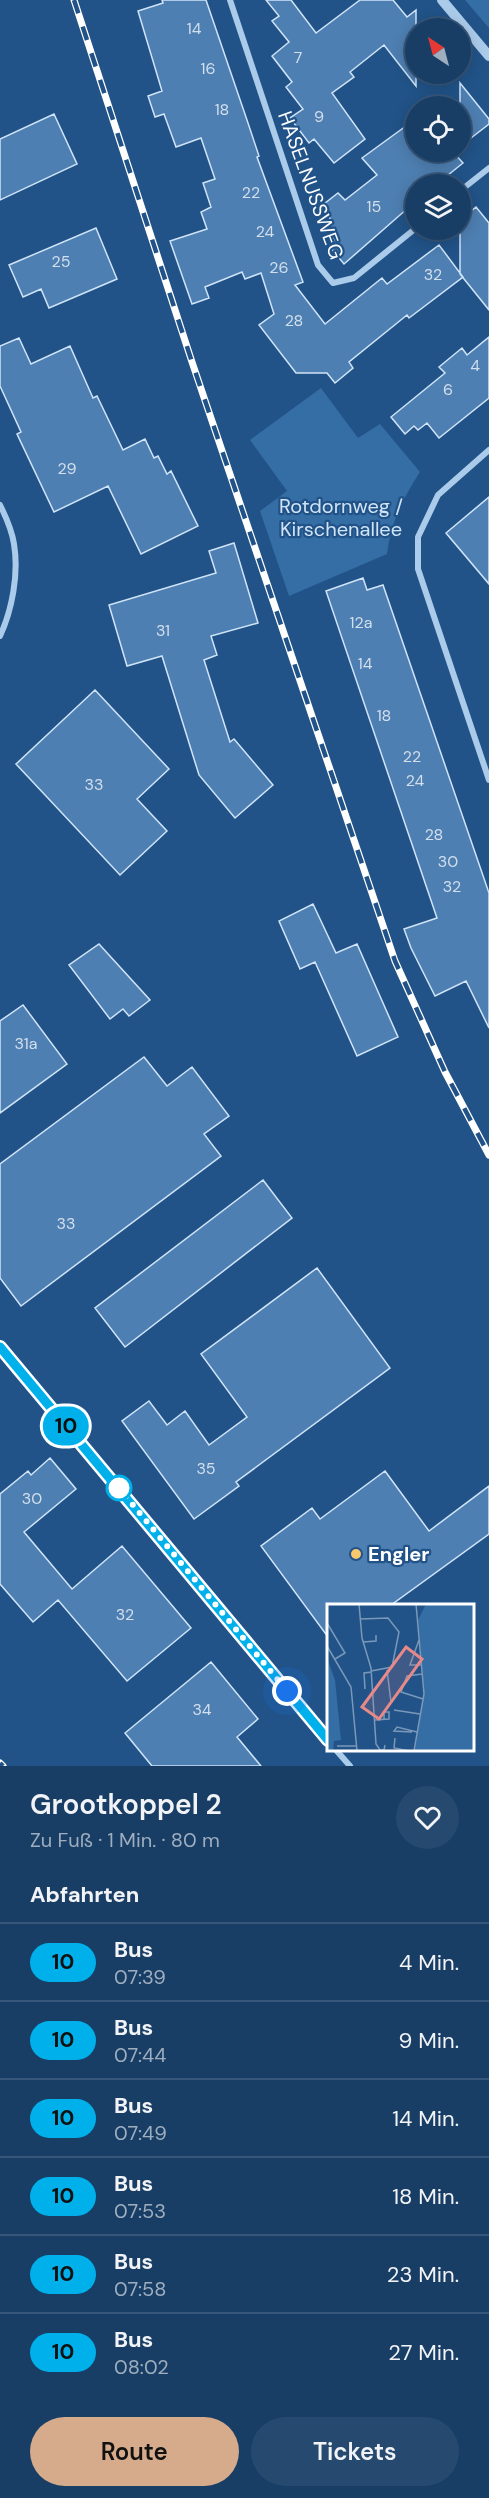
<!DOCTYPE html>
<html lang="de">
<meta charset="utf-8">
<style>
:root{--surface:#193e66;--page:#26496f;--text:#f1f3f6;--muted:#9faebf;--line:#37577a;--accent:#d6ab8b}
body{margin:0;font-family:"DM Sans",sans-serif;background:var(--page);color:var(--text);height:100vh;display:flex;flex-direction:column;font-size:22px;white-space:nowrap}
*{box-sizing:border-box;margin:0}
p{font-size:20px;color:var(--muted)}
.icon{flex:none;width:33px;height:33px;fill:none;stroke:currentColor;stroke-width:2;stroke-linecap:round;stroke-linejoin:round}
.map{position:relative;height:1766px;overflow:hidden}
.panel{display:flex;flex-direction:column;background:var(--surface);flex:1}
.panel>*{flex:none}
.badge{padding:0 12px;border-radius:20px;font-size:21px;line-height:39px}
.needle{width:39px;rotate:324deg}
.tools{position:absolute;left:405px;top:18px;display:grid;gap:12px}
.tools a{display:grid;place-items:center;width:66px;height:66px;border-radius:50%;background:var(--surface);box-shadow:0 3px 15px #0003,0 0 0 2px var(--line);font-size:30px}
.you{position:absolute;width:30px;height:30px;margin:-15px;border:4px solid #fff;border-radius:50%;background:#1a73e8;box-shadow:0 0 0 9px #1a73e833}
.map>.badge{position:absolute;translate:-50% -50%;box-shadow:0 0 0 3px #fff}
h2{padding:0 30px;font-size:22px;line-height:54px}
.round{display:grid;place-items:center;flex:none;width:63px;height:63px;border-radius:32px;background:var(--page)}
.summary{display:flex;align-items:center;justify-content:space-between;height:102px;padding:0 30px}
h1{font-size:28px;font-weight:600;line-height:45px}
.action{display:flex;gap:12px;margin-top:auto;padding:12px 30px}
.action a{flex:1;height:69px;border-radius:36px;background:var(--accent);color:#111;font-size:24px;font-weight:600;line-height:69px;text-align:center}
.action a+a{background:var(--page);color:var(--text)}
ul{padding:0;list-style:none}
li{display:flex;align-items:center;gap:18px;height:78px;padding:0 30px;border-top:2px solid var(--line)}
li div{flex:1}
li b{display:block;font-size:22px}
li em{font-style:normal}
li .badge{min-width:66px;font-weight:700;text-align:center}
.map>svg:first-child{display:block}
</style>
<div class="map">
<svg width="489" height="1766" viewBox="0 0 489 1766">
<rect width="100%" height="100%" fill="#215388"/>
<path fill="#356da5" d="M465 0H489V28Z
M321 388 358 438 380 424 420 472C403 498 391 522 387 554L289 596 260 511 287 491 250 440Z"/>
<path fill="#4e7fb2" stroke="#d0e4f8" stroke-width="1.5" d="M162 0H206L248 123 259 156 257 157 303 282 295 285 325 324 382 278 387 284 439 245 463 277 409 318 407 315 349 362 353 368 335 383 327 373H296L259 325 274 314 261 273 245 279 242 272 205 287 209 298 192 304 170 241 207 229 201 212 211 207 203 183 215 179 201 138 176 147 164 114 155 117 148 96 162 91 138 11 163 3Z
M266 0H291L316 33 360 0H393L407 17 416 10V86L384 45 350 72 354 77 332 93 365 139 334 163 314 139 309 143 290 118 303 109 286 87 292 82 272 56 289 42 272 21 279 16Z
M460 83 489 119V124L471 138 460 124Z
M54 114 77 164 0 200V139Z
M406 126 416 139V152H453L463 163 437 184H416V201L344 264 331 248 337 243 325 229 333 222 320 207 338 193 345 200 377 175 362 158Z
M476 207 489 223V310L460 274V220Z
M96 228 117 279 49 308 41 289 23 297 9 265Z
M489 337V398L439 438 427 423 418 430 414 426 405 434 391 417 445 373 439 367 462 348 467 355Z
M19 338 31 364 70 346 93 398 97 396 123 450 145 439 154 458 158 456 167 474 171 471 198 526 141 554 108 486 54 512 17 434 21 432 0 386V346Z
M489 497V584L446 533Z
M234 543 258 623 211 636 217 655 204 660 230 742 234 739 273 785 235 818 199 775 162 656 127 666 109 605 216 573 209 551Z
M363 578 367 590 383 585 489 893V1028L466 981 435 996 411 948 404 929 437 918 326 591Z
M95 690 169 769 137 799 167 831 120 875 16 764Z
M313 904 336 953 357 944 398 1037 357 1056 315 962 300 969 279 921Z
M99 944 150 1000 129 1016 123 1009 110 1019 69 965Z
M23 1005 67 1064 0 1113V1021Z
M144 1057 167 1086 192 1067 229 1116 204 1134 221 1156 21 1306 0 1278V1164Z
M263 1180 292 1218 125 1347 95 1308Z
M317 1268 390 1368 236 1482 239 1486 194 1519 122 1421 149 1401 167 1425 185 1411 209 1445 247 1417 201 1354Z
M50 1458 76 1489 24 1532 72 1589 122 1546 191 1628 127 1681 58 1600 33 1622 0 1584V1494L28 1471 31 1475Z
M385 1471 429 1531 489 1486V1534L391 1605H328V1637L261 1546 312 1508 320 1519Z
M211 1662 258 1719 237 1737 261 1766H152L125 1733Z"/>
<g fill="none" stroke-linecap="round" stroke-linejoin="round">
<path stroke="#abcbea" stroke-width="6" d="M230 0 318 265 333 283 354 278 416 228
M460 191 489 168
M489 450 438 495 418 537V569L489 780
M0 505C6 517 12 531 14 544 19 574 12 610 0 636
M0 1347 328 1740
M336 1750 350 1766"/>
<path stroke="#abcbea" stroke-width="10" d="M442 0 489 56"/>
<defs>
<path id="rail" d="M74 0 192 362 395 961 445 1072 489 1155
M0 1763 3 1766"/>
</defs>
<use href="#rail" stroke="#fff" stroke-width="7"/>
<use href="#rail" stroke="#215388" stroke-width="4.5" stroke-dasharray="14" stroke-linecap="butt"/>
</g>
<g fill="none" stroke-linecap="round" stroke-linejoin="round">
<defs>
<path id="line" d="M0 1347 328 1740"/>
</defs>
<use href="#line" stroke="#fff" stroke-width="14"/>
<use href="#line" stroke="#00b0ea" stroke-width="9"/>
<path stroke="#fff" stroke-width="6" stroke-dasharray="0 10.8" d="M119 1488 287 1691"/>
</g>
<circle fill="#fff" stroke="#00b0ea" stroke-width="3" cx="119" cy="1488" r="12"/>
<circle fill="#f7c86d" stroke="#215388" stroke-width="2" cx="356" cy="1554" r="6"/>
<g text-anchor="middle" stroke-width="4.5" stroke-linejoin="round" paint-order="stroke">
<g font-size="16" fill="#d3dfec">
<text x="194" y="34">14</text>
<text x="298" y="63">7</text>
<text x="208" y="74">16</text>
<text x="222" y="115">18</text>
<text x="319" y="122">9</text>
<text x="251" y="198">22</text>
<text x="374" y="212">15</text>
<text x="265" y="237">24</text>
<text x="61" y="267">25</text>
<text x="279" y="273">26</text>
<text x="433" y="280">32</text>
<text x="294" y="326">28</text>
<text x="475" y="371">4</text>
<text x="448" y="395">6</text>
<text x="67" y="474">29</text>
<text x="361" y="628">12a</text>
<text x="163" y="636">31</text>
<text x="365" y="669">14</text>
<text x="384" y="721">18</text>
<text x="412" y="762">22</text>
<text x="415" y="786">24</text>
<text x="94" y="790">33</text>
<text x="434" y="840">28</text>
<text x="448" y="867">30</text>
<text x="452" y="892">32</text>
<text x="26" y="1049">31a</text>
<text x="66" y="1229">33</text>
<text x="206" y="1474">35</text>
<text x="32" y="1504">30</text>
<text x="125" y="1620">32</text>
<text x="202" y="1715">34</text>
</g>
<g font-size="20" fill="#fff" stroke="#215388">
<text transform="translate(311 185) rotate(70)" y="7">HASELNUSSWEG</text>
</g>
<g font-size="20" fill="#d0e4f8" stroke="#215388">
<text x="341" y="513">Rotdornweg /<tspan x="341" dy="23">Kirschenallee</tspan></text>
</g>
<g font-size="20" font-weight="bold" fill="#fff" stroke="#215388" text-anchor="start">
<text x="368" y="1561">Engler</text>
</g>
</g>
<g transform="translate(327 1604)">
<rect width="147" height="147" fill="#215388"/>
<path d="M99 0H147V147H88L97 89 91 16ZM0 54 8 76 14 136 7 137 6 147H0Z" fill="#356da5"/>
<path fill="none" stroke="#7a98b8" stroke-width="1.5" d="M32 0 35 34 44 64 49 140 53 146H57L58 141M33 15 61 14 72 28 65 63 44 67M0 19 18 49 8 55M92 36 83 61H94M36 38 49 37V31M0 42 24 83 30 147M60 66 64 98M95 70 80 72 74 88 96 95M38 85 37 69 45 68M67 106 93 110M48 116 62 115V108H57V116M85 128 67 127 70 123 90 128M68 134 67 144 82 147M10 142H30M87 147 97 90 89 0"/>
<path fill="#e88989" fill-opacity="0.15" stroke="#e88989" stroke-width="3" d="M79 43 95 55 52 115 35 103Z"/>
<rect width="147" height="147" fill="none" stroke="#fff" stroke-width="3"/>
</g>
</svg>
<div class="tools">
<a><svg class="needle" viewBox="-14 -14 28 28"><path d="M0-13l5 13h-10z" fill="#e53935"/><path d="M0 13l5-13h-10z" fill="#9faebf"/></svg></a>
<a><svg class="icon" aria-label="locate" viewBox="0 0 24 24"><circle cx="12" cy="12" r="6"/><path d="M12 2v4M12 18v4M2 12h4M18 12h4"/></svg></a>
<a><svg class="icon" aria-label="layers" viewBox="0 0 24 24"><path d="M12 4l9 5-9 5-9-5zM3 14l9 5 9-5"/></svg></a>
</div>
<div class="you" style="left:287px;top:1691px"></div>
<b class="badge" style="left:66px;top:1426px;background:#00b0ea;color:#111">10</b>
</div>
<section class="panel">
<div class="summary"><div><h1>Grootkoppel 2</h1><p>Zu Fuß · 1 Min. · 80 m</p></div><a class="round"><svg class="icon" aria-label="heart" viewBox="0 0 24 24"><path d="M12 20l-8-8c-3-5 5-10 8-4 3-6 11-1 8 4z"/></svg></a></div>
<h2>Abfahrten</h2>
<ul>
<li><span class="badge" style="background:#00b0ea;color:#111">10</span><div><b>Bus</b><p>07:39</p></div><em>4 Min.</em></li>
<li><span class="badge" style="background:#00b0ea;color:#111">10</span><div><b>Bus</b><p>07:44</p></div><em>9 Min.</em></li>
<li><span class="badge" style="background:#00b0ea;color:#111">10</span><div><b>Bus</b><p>07:49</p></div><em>14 Min.</em></li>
<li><span class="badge" style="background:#00b0ea;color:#111">10</span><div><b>Bus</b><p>07:53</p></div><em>18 Min.</em></li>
<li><span class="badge" style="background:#00b0ea;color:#111">10</span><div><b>Bus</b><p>07:58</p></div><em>23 Min.</em></li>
<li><span class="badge" style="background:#00b0ea;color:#111">10</span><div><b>Bus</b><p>08:02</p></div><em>27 Min.</em></li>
</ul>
<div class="action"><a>Route</a><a>Tickets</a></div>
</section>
